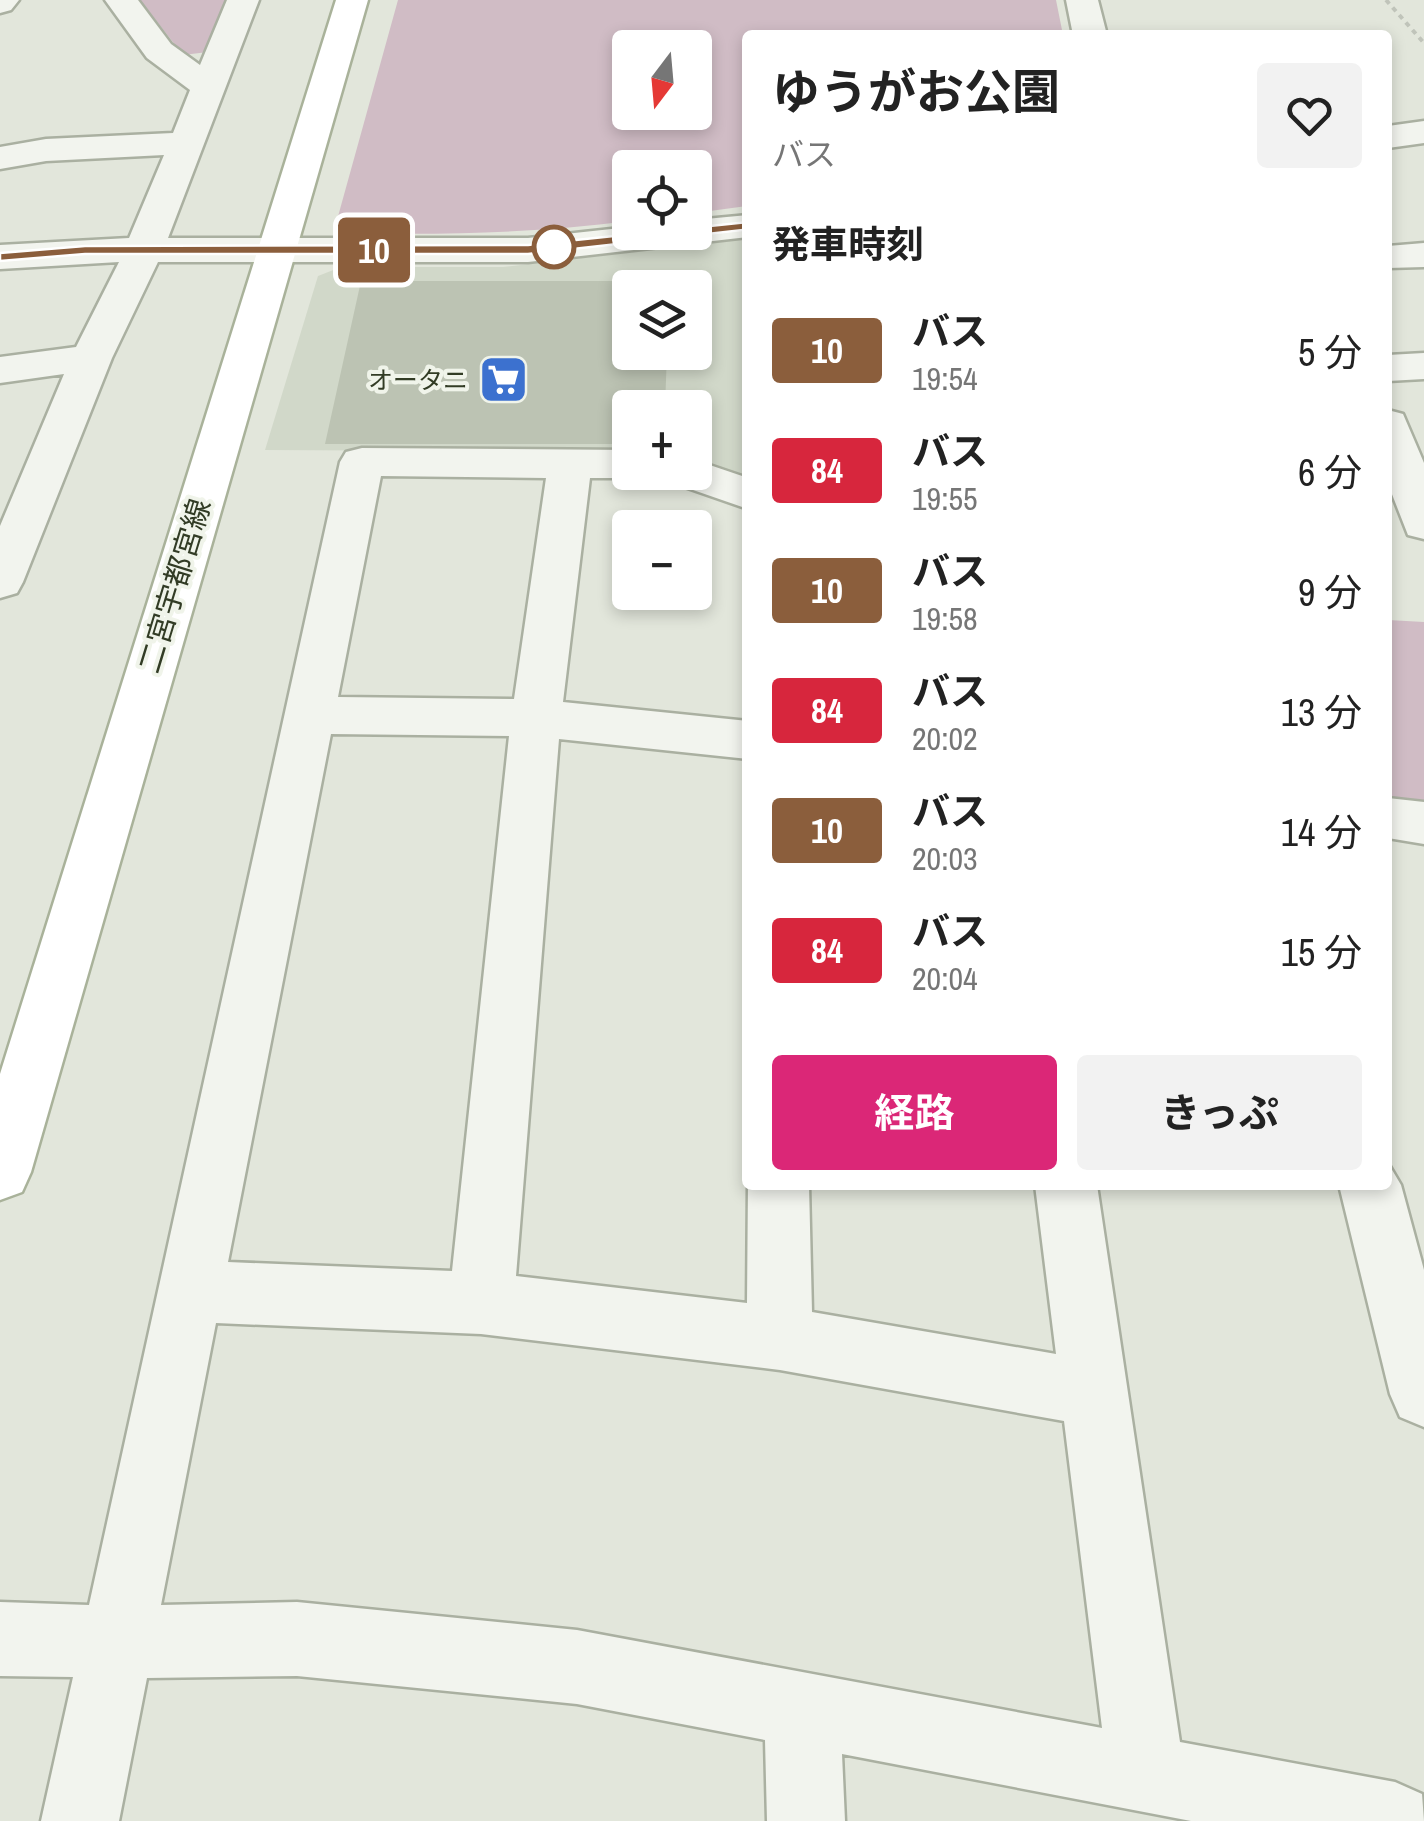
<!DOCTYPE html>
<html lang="ja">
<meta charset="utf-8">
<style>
:root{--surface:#fff;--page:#f2f2f2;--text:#222;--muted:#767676;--accent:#db2777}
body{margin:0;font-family:"Archivo Narrow","Noto Sans JP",sans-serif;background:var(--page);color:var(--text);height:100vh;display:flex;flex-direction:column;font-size:38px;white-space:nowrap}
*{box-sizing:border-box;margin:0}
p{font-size:32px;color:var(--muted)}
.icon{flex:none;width:55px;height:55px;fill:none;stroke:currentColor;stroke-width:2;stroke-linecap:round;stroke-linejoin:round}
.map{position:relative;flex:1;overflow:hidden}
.sheet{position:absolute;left:742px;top:30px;width:650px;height:1160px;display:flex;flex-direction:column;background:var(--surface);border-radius:10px;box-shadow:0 5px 15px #0003}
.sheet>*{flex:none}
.badge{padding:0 20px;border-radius:8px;font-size:35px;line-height:65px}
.needle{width:65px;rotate:196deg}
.controls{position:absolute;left:612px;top:30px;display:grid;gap:20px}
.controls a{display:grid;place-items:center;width:100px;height:100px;border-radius:10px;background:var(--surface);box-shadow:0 5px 15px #0003;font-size:50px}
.map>.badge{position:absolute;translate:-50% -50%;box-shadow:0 0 0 5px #fff}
h2{padding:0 30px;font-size:38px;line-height:90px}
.round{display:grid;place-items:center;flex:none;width:105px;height:105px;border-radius:10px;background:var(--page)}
.head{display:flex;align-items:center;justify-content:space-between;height:170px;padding:0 30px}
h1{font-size:48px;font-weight:700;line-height:75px}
.action{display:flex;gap:20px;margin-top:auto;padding:20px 30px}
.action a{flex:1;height:115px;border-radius:10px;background:var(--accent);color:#fff;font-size:40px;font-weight:700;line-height:115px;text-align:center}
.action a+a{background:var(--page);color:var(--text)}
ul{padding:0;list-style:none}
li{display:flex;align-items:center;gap:30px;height:120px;padding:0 30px}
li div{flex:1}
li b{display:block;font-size:38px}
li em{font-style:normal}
li .badge{min-width:110px;font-weight:700;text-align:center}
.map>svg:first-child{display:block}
</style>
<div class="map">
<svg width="1424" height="1821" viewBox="0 0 1424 1821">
<rect width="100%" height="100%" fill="#e2e6db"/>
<path fill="#d1d8c9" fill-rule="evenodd" d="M747 239V485L695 464V408H630V452L265 450 318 276 341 267H503ZM630 288H695V352H630Z"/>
<path fill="#d0bcc5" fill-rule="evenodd" d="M140 0H229L208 52 183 55Z
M398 0H1056L1063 35H748L747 206 695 213V168H630V221C536 233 444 235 350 233L337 220ZM630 48H695V112H630Z
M1388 620 1424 622V805L1388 800Z"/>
<path fill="#bcc3b3" d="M361 281H669V288H630V352H667L665 408H630V444H325Z"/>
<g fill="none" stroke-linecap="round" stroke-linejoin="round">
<defs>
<path id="minor" d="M0 0H19L11 10 0 13Z
M105 0H138L171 44 200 65 227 0H259L168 238H528L630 227V232H695V220L748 215V237L528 262H158L112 358 23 582 17 593 0 598V526L64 374 0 383V357L76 347 119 262 0 269V245L129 238 164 155 46 161 0 169V147L46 139 173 133 190 90 147 58Z
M1066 0H1098L1107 35H1073Z
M1424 121V143L1388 148V126Z
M1424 243V267L1388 268V246Z
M1424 353V379L1388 381V355Z
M1388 410 1403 414 1424 463V539L1408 535 1388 484Z
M362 448 630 450V472L646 474 630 478H590L563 702 748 721V759L559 739 516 1276 747 1303 748 1184 809 1185 812 1312 1056 1354 1035 1185H1097L1180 1742 1395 1782 1422 1794 1424 1821H1191L842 1754 845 1821H767L765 1740 577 1704 297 1676 147 1678 119 1821H41L73 1677 0 1676V1602L89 1605 340 462 346 452ZM381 476 546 478 514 699 338 697ZM331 734 509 736 452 1271 228 1262ZM216 1323 481 1334 780 1370 1064 1421 1102 1728 577 1630 297 1602 161 1605Z
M695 460 748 478V509L670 482 664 472H695Z
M1388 798 1424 802V844L1388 838Z
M1388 1163 1401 1185 1424 1270V1427L1400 1417 1390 1394 1339 1185H1388Z"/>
<path id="major" d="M336 0H368L31 1172 22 1192 0 1200V1074Z"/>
</defs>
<use href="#minor" stroke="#aab0a1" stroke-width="5"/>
<use href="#major" stroke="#a9b29a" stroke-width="5"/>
<path stroke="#c0c4ba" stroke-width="4" stroke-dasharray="5 5" stroke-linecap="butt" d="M1386 0 1424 43"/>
<use href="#minor" fill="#f2f4ee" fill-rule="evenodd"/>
<use href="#major" fill="#fff" fill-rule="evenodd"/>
</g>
<path fill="#8b5e3c" stroke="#fff" stroke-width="2.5" d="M748 222 752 223V229L528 254H85L0 261V253L85 246 528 245Z"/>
<defs>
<symbol id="supermarket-square" viewBox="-11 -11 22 22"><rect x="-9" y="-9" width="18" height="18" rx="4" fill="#3c71cf" stroke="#f0f4ea"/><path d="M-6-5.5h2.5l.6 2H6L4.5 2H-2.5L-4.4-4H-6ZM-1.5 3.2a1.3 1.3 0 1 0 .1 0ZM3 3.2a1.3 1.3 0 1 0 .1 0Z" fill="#fff"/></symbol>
</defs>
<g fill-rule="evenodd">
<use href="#supermarket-square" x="476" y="352" width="55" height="55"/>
</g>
<circle fill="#fff" stroke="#8b5e3c" stroke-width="5" cx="554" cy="247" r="20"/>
<g text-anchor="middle" stroke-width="8" stroke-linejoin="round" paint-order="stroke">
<g font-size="25" fill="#323c25" stroke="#f0f4ea" text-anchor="end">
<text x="468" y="389">オータニ</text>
</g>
<g font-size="30" fill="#323c25" stroke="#f0f4ea">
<text transform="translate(175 586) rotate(-73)" y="10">二宮宇都宮線</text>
</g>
</g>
</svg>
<div class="controls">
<a><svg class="needle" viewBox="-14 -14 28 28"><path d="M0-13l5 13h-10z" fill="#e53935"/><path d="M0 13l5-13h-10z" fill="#767676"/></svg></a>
<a><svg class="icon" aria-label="locate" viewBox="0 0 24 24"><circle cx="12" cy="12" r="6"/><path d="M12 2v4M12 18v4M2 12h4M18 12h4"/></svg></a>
<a><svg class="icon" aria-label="layers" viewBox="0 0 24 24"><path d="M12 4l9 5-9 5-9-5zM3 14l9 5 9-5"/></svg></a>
<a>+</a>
<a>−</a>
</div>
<b class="badge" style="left:374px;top:250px;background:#8b5e3c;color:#fff">10</b>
<section class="sheet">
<div class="head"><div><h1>ゆうがお公園</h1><p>バス</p></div><a class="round"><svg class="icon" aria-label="heart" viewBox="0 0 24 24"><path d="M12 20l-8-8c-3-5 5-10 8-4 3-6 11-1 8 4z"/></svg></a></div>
<h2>発車時刻</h2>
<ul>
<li><span class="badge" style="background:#8b5e3c;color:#fff">10</span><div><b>バス</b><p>19:54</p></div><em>5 分</em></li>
<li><span class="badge" style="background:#d7263d;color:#fff">84</span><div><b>バス</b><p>19:55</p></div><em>6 分</em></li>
<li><span class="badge" style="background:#8b5e3c;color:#fff">10</span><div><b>バス</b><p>19:58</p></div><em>9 分</em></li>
<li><span class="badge" style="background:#d7263d;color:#fff">84</span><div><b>バス</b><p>20:02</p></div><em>13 分</em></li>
<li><span class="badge" style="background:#8b5e3c;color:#fff">10</span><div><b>バス</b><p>20:03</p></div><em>14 分</em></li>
<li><span class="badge" style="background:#d7263d;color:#fff">84</span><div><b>バス</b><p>20:04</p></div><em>15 分</em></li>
</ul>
<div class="action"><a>経路</a><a>きっぷ</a></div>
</section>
</div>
